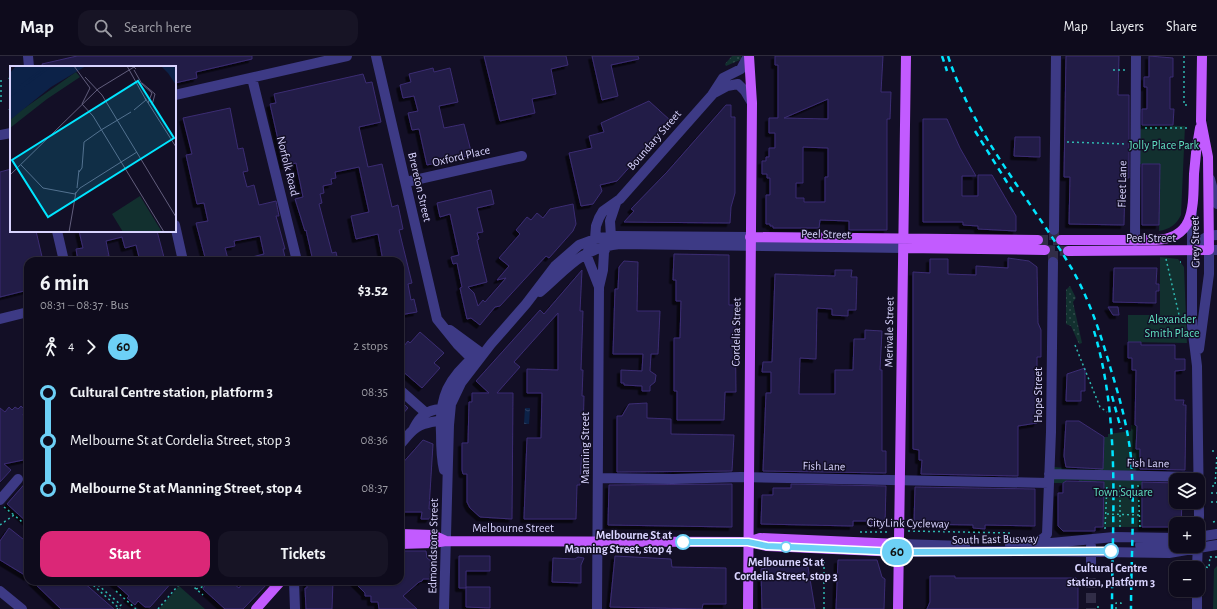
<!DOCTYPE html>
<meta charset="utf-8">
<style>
:root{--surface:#0e0b1c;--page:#171425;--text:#f1f3f6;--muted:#9b9ba3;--line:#2e2b3b;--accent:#db2777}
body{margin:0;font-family:"Alegreya Sans",sans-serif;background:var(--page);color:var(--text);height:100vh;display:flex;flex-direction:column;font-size:15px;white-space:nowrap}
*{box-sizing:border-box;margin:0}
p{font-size:13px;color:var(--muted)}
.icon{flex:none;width:22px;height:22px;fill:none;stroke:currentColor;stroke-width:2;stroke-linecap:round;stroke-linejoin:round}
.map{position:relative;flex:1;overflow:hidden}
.panel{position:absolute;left:24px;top:201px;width:380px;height:328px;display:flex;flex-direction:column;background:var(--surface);border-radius:12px;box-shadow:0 1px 3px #0004,0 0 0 1px var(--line)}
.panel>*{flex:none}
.badge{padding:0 8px;border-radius:13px;font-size:14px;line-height:26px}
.fabs{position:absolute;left:1169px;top:417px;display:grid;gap:8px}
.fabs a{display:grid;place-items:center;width:36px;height:36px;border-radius:8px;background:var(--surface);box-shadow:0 1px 3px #0004,0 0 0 1px var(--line);font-size:20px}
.map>.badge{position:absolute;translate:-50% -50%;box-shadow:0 0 0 2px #fff}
.legs{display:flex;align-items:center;gap:6px;height:44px;padding:0 16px;font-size:13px}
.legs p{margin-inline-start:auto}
.headline{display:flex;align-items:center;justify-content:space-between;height:68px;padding:0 16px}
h1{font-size:22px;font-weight:600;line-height:30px}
.button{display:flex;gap:8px;margin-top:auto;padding:8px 16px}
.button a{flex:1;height:46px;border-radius:12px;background:var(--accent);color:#fff;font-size:16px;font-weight:600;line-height:46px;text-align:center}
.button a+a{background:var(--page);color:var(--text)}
ul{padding:0 16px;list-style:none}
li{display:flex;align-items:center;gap:14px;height:48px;font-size:15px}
li i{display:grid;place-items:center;width:6px;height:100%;margin:0 5px;background:currentColor}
li i::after{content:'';width:10px;height:10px;margin:-5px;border:3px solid;border-radius:50%;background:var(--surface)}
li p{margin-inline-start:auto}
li:first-child i{background:linear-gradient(#0000 50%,currentColor 0)}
li:last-child i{background:linear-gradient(currentColor 50%,#0000 0)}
header{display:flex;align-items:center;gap:24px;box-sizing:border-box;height:56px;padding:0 20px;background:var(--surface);border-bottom:1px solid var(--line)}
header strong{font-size:19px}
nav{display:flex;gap:22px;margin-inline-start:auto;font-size:14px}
.search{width:280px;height:36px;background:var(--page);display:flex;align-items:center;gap:10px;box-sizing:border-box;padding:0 14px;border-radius:12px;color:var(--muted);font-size:15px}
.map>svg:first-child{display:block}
</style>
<header>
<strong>Map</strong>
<div class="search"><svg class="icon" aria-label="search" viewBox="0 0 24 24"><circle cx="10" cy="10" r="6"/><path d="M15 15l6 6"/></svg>Search here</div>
<nav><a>Map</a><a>Layers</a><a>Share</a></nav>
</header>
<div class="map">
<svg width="1217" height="553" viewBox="0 0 1217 553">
<defs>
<pattern id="grass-dots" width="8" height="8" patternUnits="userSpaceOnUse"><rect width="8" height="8" fill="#12302f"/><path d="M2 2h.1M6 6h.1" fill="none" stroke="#344d4e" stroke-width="1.8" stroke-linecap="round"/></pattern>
<pattern id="water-ripples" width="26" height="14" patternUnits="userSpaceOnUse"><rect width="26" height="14" fill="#0c2248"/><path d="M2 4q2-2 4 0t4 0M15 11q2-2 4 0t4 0" fill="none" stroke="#2f4163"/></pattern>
<filter id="shadow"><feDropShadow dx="-3.5" dy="3.5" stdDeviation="0" flood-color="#0009"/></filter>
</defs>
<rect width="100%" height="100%" fill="#130f26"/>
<path fill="url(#grass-dots)" d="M732 0H741L742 3 726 10 725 8Z
M1070 230 1076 242 1073 246 1082 287 1079 288 1071 270 1066 268V234Z"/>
<path fill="#12302f" d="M1139 69 1185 70 1181 159C1176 169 1170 173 1159 175L1160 108H1139Z
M1160 201 1178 203 1184 211 1187 287 1128 286V259H1160Z
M1131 369 1137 370 1136 392 1140 393V416L1142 425V471H1103L1104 425H1096L1095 438 1079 427V424H1067L1063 427H1054V411L1077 413 1103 411 1104 381H1108V378L1131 375Z
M1217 510V553H1213L1214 513Z
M179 530 205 553H159Z"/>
<path fill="url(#water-ripples)" d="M525 352H530L529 368H524Z"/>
<path fill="#241b47" stroke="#3b2d73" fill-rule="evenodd" filter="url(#shadow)" d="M77 0H252V3L196 16 197 22 175 27V11H43L42 8Z
M484 0H566L568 9 551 13 556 38 532 43 535 57 500 65Z
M592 0H638L639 3 611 9 618 40 602 44Z
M775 0H883L881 36H891L890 63H887V174H849V165L820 164 819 172H773V170H770V168H766V139H770V122H767V118H762V105H766V101H769V92H775V77H769V62H778V9H775ZM828 43V63L784 62ZM803 91 828 92V121H825V146H804V142H796V127H803Z
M1066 0H1119L1118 39H1129V122H1125L1124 169 1069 168 1070 121H1064Z
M1149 0 1173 2V21H1170V53H1174L1173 69H1142V53H1147V31H1144V21H1149Z
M433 12 434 16 450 12 458 46 439 50 444 72 464 68 472 99 427 109 419 73 412 74 408 57 418 55 414 40 403 42 400 29 411 26 409 18Z
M363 18 366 27 372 26 381 66 359 71 368 111 382 108 392 151 398 149 403 173 399 174 412 227 408 228 411 244 414 243 417 256 400 259V205H383L378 178 356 183 351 160 369 156 359 111 335 116 336 122 331 123 332 128 323 130 324 137 320 138 322 147 319 148 332 197 336 196 338 205H313L306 174 305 175 295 143 303 141 296 107 284 110 270 48 276 47 274 38Z
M649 45 671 65 617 125 600 129 602 135 593 148 581 150 569 97 592 92 589 80 604 76 601 67Z
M726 49H731V61H735V137L731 151 730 167 624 166 634 155 631 153 667 116Z
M230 52 238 93 243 92 248 115 243 116 247 131 254 129 259 149 276 145 279 160H276L285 193H283L286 205H248V202L264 198 260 180 234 185 235 190 225 192 228 203 226 205H206L196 167 208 165 204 147 197 148 186 99 192 98 183 62Z
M923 63H947L960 92 976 120H962V140H978V119H992L1016 160V175L978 173V170L963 169V166H923Z
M1015 81H1040V101L1014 100Z
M1142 108H1160L1159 169H1142Z
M11 113V175H36L43 205H28V234L0 241V116Z
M491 134 494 148 477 152 483 176 477 177 479 183 477 184 487 226 468 231 474 237 478 250 483 244 485 246 506 222 497 224 509 210 499 202 520 178 516 174 527 161 531 164 537 157 543 162 550 153 573 148 576 168 573 175 549 202 546 200 500 250 495 251 480 269 471 262 467 263 460 232 462 231 457 207 453 208 451 201 459 199 450 158 440 161 437 147Z
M79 175H157L165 205H140L136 189 125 192 122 181 106 185 109 200 103 201 104 205H78L76 193 83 192Z
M674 198 729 199V249H735L736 336H725L724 364H677V335H674V282H680L681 245H676V224H673Z
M1008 202 1029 205 1037 211 1038 267 1041 274V301H1037V367L1018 370V420L921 418 922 404H919V394L913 393V216L930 217V203H948V218L976 219V210L1008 212Z
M624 205 638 206 637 255H660L658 298H651L650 315 656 319 655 326 650 330V335H642V330L624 329V327H621V314L642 315 643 298H613L615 233H618L619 211Z
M1114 212H1157L1156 228H1159V235H1156V247L1113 246Z
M582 214 580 255H583L581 314H583L582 340H584L583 378 580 429H577L576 463H524L527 382H541L542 337H527V313L558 314V257L514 306 520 311 497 337H513L512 463 480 461 470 452 467 446V418H463L462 414V387H468L469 346H472V337H489L476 325 540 254 544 258Z
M835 214H852L851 221H857L856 254H848V260L832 259V253L817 252 816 303 800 302 799 338H835V314H853L854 283H865V274L882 275 880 314H882V395H886V417L763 415 766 337H771V316H762L763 306H772L775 218 835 220Z
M1108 251H1118L1119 259H1113Z
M420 276 444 297 434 307 440 312 422 332 400 313V295L408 285 410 287Z
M1128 286H1141V289H1175V303H1185V314L1175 315V344H1184L1183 349H1186L1185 414 1140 413V393H1136L1137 370 1135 369 1136 314H1132V302H1128Z
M1085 312V335H1081V345H1066L1067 318Z
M400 344 408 352 400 361Z
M647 347V362L671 363V378L734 379 732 415 617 416V360H622L629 348Z
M21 350 26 355 23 358 25 365 28 367V403L4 408 11 414 0 426V352L5 356 9 351 12 354 15 351 18 353Z
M1066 365H1079L1104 381 1103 413 1066 411 1064 400Z
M423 384 433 388 429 453H433V458L429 463H421L422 456H400V410Z
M28 424V467L7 448Z
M1066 425 1104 426 1103 471H1095V475H1063L1058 470V437H1063V427Z
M1142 426 1176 427V446H1182L1181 468H1176V471H1142Z
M732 428V471L608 469 609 429Z
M791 428 886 430 885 469H871L872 465H853V470L761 468 762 439H773V432H791Z
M915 431 1035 433V470L985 469V473L973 472V469L914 468Z
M9 472 28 487V521L0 504V485Z
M401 495H426L427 502 431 505V523H423L422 525 419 526 403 540 417 553H379L378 546H371V540H365V537L353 525H400Z
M459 500H490V515H466V532H459Z
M615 500 671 503 672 511 726 512V548H703L702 553 610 551Z
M578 501 584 502 581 509V527L552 526 553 502 575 503Z
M767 503 808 511 815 553H762L761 513 766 512Z
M838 504H877L882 521 885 523 884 553H836Z
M930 520H955V522H1076L1078 527V553H927L930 546Z
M32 525H82L114 553H61Z
M112 525H173L150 551H145L138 545 135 549 127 542 129 540Z
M207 525H230L239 532 244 525H270L243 553H225L203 533Z
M307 525H333L332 553H306L305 532H307Z
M466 531H490V552L466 551Z"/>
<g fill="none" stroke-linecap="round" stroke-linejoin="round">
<path stroke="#312d47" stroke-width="10" stroke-dasharray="10 5" stroke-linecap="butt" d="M1054 174V184
M1053 195V206
M1091 507V553"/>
<path stroke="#312d47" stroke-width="10" stroke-dasharray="10 5" stroke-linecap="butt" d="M1038 184H1061
M1045 194 1068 195"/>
<path stroke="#2fb8b0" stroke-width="1.5" stroke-dasharray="2 3" stroke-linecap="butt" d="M1184 0V49H1189
M1113 14H1127
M9 23 11 19
M1 24V46
M9 53 11 55
M1145 72H1187
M1067 86 1127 88
M1166 203 1180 263 1183 264
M1180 206H1181
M1165 280 1183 275
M1075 289 1100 351 1107 356
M1212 395H1217
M1120 429V471
M1138 429 1140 472
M1212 430H1215L1217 398
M1211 437H1217
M1211 446H1217
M4 451 14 459
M1107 458 1139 459
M1213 466 1217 465
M0 469 14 459 28 471
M1105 473 1107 429
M908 475 1012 477
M860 476H890
M1210 501H1217
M1176 506V511H1189
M1206 511 1209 512 1210 500
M97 525 94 530 120 553
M101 525 98 529 121 549 117 553
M187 525 203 539
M196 533 202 531 204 525
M116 535 136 553
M1098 550V553
M158 553 182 525
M824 553V503
M1116 553V547H1121V550"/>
<path stroke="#3d3a85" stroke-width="10" d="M28 0 29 11
M376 0 437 263 458 289 472 303
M252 22 297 205
M714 37 727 30 738 28 745 35 752 47
M175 39 347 0
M0 79 11 77
M1210 123 1217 148
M406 126 522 100
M1192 154V270L1197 310 1199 459 1197 512
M175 169 183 205
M1054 174 1056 0
M57 175 64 205
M1135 185 1136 0
M1193 195C1199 185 1205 179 1217 179
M599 231 588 203 587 197 595 183 596 170 599 162 603 155 620 143 712 39 723 22 741 13 748 0
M540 236C568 212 581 192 620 188L904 192
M0 263 28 256
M450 274 480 296
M1199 293 1209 218V194H1217
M400 334 426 357
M414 372C420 360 427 354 440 353L445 356
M400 389C408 379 415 369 428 367 434 365 439 366 444 363
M444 414C441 402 441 390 441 377 439 341 448 322 476 299
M1049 418 1198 421
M598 422 673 423 740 421 1049 427
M0 444 18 423
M1198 481 1217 478
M899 488 965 490
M1041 488 1114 481 1176 482
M1010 489C1022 482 1040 491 1047 478L1051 376 1053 206
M1140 489 1176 490
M899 496 1035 495 1169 497 1217 489
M1091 507V490
M294 525 295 553
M0 535 22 553
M444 553 449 369 451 348 461 327 491 288 526 248 555 210 579 189 598 182 616 180 750 181
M597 553 599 231 603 214 604 196 611 181 610 165 616 147
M1197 553V534"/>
<path stroke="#c25bff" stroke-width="10" d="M750 181 1038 184
M1061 184H1156C1196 182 1193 149 1194 118 1195 102 1197 87 1200 72
M904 192 1045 194
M1068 195 1209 194 1208 101 1201 65 1202 0
M400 478 433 479 446 485
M748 486 760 482 899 488
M400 488 433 487 446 485 748 486 767 490 899 496
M256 553 281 525
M748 553 752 47 749 0
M898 553 906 0"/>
<path stroke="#00e5ff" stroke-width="2.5" stroke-dasharray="6 5" stroke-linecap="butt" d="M942 0 947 15
M948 0C974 80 1030 142 1072 213 1090 245 1101 279 1111 314 1120 343 1128 372 1131 402 1135 452 1131 503 1131 553
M975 75 1013 136
M1094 275C1121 365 1112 460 1112 553
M1112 340 1121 373"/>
</g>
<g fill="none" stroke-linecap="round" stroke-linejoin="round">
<defs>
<path id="line-1" d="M683 486H748L767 490 899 496 1111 495"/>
</defs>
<use href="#line-1" stroke="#fff" stroke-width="9"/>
<use href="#line-1" stroke="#6dd0f6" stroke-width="6"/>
</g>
<g fill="#fff" stroke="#6dd0f6" stroke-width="2">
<circle cx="683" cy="486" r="7"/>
<circle cx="786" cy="491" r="5"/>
<circle cx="1111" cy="495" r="7"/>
</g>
<g text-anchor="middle" stroke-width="3" stroke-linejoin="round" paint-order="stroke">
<g font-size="12" fill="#d9d4ff" stroke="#130f26">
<text transform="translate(654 84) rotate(-49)" y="4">Boundary Street</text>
<text transform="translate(461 100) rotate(-13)" y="4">Oxford Place</text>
<text transform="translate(288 110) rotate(76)" y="4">Norfolk Road</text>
<text transform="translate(1122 128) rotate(-89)" y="4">Fleet Lane</text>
<text transform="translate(420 131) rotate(77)" y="4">Brereton Street</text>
<text transform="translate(826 178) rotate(1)" y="4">Peel Street</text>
<text x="1151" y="186">Peel Street</text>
<text transform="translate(1195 186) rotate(-91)" y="4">Grey Street</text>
<text transform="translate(736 276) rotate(-89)" y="4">Cordelia Street</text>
<text transform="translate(889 276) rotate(-89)" y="4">Merivale Street</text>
<text transform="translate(1038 339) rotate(-90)" y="4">Hope Street</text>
<text transform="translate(585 392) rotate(-90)" y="4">Manning Street</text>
<text transform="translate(1148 407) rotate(1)" y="4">Fish Lane</text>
<text transform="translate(824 410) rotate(1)" y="4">Fish Lane</text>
<text transform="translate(908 467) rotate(1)" y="4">CityLink Cycleway</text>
<text x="513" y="476">Melbourne Street</text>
<text transform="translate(995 483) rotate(-1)" y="4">South East Busway</text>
<text transform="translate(433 490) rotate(-89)" y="4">Edmondstone Street</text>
</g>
<g font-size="12" fill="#5fe0c0" stroke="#130f26">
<text x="1164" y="93">Jolly Place Park</text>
<text x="1172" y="267">Alexander<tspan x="1172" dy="14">Smith Place</tspan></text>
<text x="1123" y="440">Town Square</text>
</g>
<g font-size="12" font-weight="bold" fill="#d9d4ff" stroke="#130f26">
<text x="672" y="483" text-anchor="end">Melbourne St at<tspan x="672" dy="14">Manning Street, stop 4</tspan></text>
<text x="786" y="510">Melbourne St at<tspan x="786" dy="14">Cordelia Street, stop 3</tspan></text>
<text x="1111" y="516">Cultural Centre<tspan x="1111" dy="14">station, platform 3</tspan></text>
</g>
</g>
<g transform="translate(10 10)">
<rect width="166" height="166" fill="#130f26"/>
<path d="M66 6 70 11 37 33 0 62V54L9 46ZM130 130 152 166H113L102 148Z" fill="#12302f"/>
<path d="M6 0H76L41 21 0 54V7ZM151 0H166V19L158 7Z" fill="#0c2248"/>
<path fill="none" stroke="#0c2248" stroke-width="2" d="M0 28 37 0M0 30 41 0"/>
<path fill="none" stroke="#625e7d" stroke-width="1" d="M64 0 80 22 72 38 83 50 154 166M117 0 136 34 124 44M124 4 132 18 142 27 138 37M75 11 92 29 166 151M132 17 145 28 142 39M88 23 124 1 126 3M135 32 166 81M91 64 121 46M11 99 33 122 65 128M69 106 72 102 74 76 91 64M0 109 88 23M67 122 69 104M65 128 70 122 127 86M59 166 66 126"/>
<path fill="#00e5ff" fill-opacity="0.15" stroke="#00e5ff" stroke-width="2" d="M128 15 164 72 38 151 2 94Z"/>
<rect width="166" height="166" fill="none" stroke="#d9d4ff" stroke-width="2"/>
</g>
</svg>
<div class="fabs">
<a><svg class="icon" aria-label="layers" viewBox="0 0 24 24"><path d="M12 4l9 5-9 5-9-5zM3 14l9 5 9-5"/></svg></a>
<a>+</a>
<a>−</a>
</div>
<b class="badge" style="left:897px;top:496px;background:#6dd0f6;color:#111">60</b>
<section class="panel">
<div class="headline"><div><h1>6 min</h1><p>08:31 – 08:37 · Bus</p></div><b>$3.52</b></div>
<div class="legs"><svg class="icon" aria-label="walk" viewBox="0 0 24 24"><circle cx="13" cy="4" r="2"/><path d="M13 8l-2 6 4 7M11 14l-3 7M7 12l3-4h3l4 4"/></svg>4<svg class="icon" aria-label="forward" viewBox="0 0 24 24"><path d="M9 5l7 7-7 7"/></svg><b class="badge" style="background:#6dd0f6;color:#111">60</b><p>2 stops</p></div>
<ul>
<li><i style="color:#6dd0f6"></i><b>Cultural Centre station, platform 3</b><p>08:35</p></li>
<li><i style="color:#6dd0f6"></i><span>Melbourne St at Cordelia Street, stop 3</span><p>08:36</p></li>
<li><i style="color:#6dd0f6"></i><b>Melbourne St at Manning Street, stop 4</b><p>08:37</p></li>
</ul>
<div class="button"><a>Start</a><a>Tickets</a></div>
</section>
</div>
